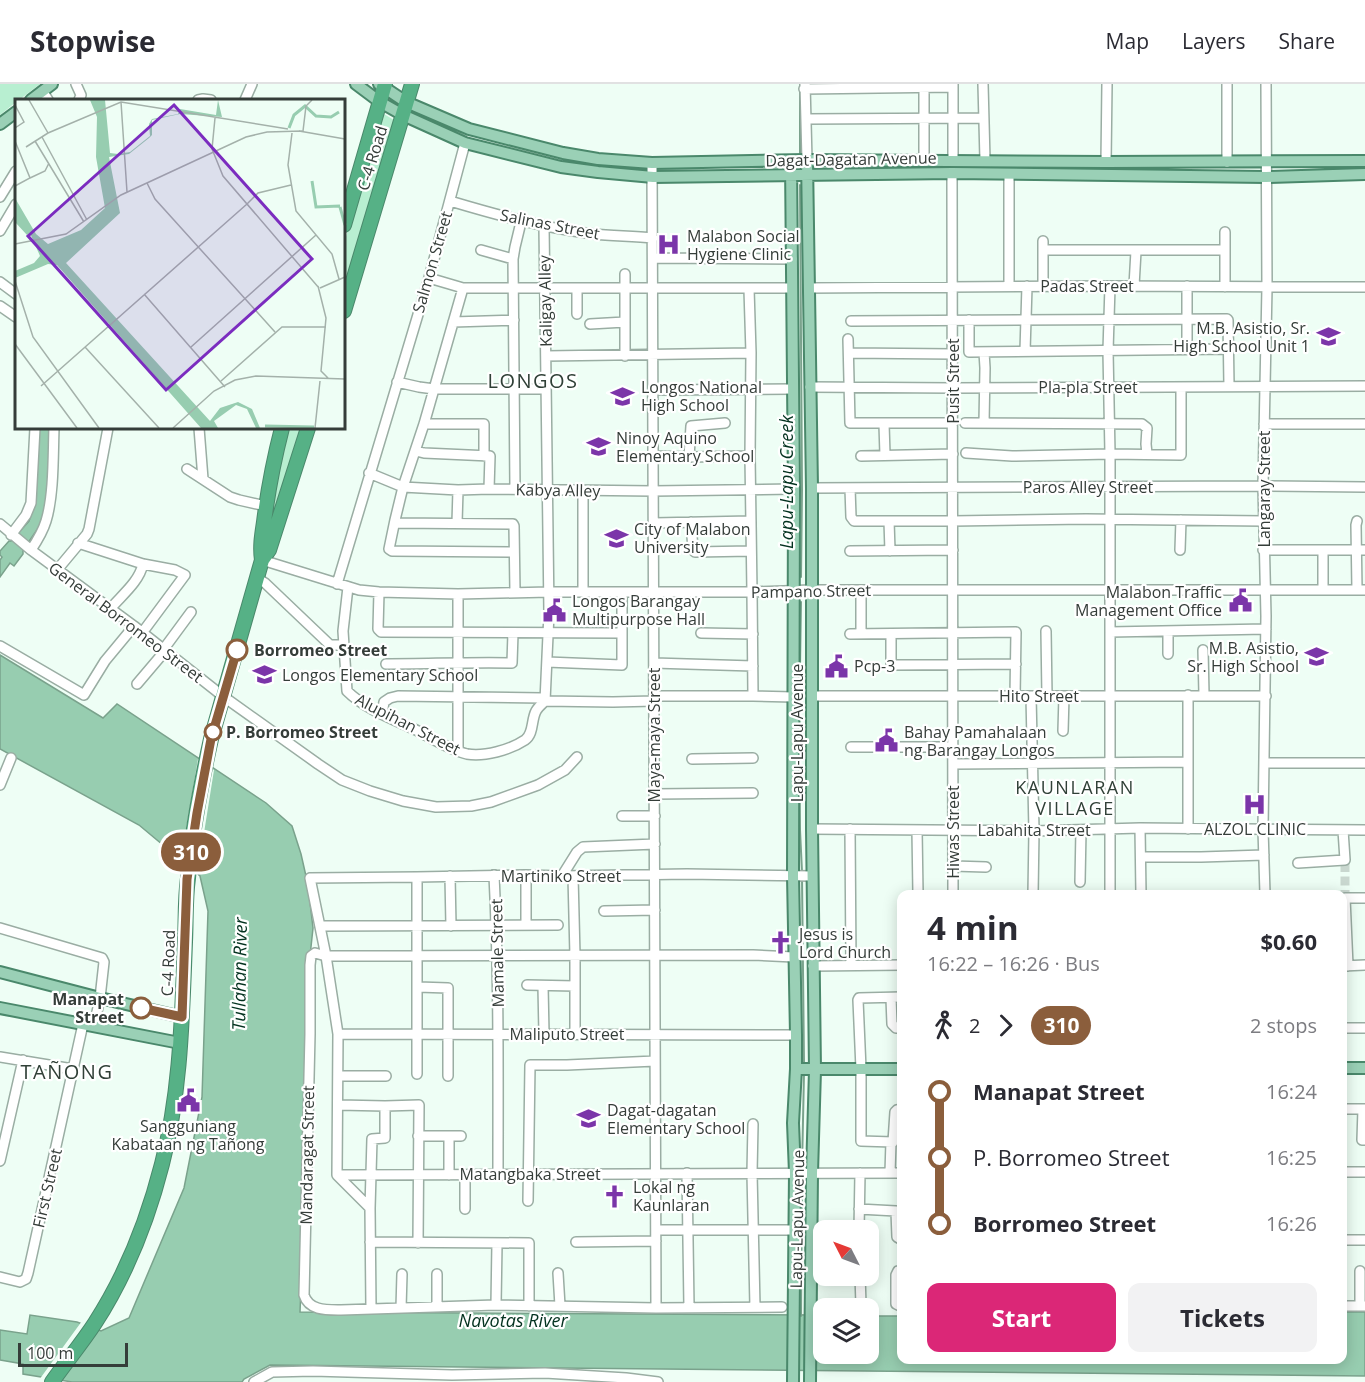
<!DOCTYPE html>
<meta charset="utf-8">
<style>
:root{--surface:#fff;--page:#f2f2f3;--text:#2b2b33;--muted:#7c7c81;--line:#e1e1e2;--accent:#db2777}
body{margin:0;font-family:"Open Sans",sans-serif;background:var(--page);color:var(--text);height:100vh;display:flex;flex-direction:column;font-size:22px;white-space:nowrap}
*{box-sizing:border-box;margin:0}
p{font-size:20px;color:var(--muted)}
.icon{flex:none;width:33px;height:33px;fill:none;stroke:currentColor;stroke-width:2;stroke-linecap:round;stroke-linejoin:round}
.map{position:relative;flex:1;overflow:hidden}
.details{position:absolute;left:897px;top:806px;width:450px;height:474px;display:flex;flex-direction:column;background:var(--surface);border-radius:12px;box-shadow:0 3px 15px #0003}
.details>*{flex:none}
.badge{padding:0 12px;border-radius:20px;font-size:21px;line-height:39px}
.needle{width:39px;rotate:312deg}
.fabs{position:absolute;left:813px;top:1136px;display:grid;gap:12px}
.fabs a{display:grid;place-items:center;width:66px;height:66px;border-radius:12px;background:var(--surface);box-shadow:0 3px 15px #0003;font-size:30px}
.scale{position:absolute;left:18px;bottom:15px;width:110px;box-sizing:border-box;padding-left:6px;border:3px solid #353d39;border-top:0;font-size:16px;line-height:21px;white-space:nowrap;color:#353d39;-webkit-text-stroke:4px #fff;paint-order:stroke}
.map>.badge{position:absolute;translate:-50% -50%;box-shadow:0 0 0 3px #fff}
.legs{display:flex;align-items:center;gap:9px;height:66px;padding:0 30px;font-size:20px}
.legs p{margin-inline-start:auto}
.summary{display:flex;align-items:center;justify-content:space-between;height:102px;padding:0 30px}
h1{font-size:33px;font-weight:700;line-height:45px}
.cta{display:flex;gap:12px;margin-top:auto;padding:12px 30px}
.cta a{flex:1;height:69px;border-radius:12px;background:var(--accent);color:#fff;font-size:24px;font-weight:700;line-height:69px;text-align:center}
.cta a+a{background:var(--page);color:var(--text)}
ul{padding:0 30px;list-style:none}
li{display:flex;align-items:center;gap:21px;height:66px;font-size:22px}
li i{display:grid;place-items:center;width:9px;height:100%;margin:0 8px;background:currentColor}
li i::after{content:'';width:15px;height:15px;margin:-8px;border:4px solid;border-radius:50%;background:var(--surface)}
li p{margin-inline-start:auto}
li:first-child i{background:linear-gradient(#0000 50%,currentColor 0)}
li:last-child i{background:linear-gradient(currentColor 50%,#0000 0)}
header{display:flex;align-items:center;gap:36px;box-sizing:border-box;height:84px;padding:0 30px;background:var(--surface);border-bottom:2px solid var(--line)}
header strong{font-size:28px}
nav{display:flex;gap:33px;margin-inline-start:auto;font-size:21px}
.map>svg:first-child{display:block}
</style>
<header>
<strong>Stopwise</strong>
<nav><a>Map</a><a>Layers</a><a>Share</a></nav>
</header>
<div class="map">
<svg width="1365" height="1298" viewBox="0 0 1365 1298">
<rect width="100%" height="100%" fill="#eefef5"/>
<path fill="#b8efd1" d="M0 0H40L19 16H16V18L0 31Z
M384 30 394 36 344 205V159Z
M287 344H303L266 465 272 415Z"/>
<path fill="#97cdb0" stroke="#7aa28c" stroke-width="1.5" d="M38 344H50L48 416 39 443 23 466V470L14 482 10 479 0 493V476L2 473 0 471V467L9 457H11L29 437 34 422Z
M0 571 103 634 117 620 266 719 292 742 301 770 308 801 313 844 308 891 305 953 307 1052 300 1228 823 1231 824 1269H868L869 1232H901L902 1275H1342L1343 1228H1365V1292L270 1281 244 1295 242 1298H72L23 1290V1280L0 1276V1246L27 1250 30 1231 77 1238 101 1247 129 1234 184 1104 202 1013 208 827 200 792 139 741 0 665Z"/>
<path fill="#eefef5" d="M198 675 214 686 197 793 180 779Z
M82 1237 100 1243 53 1298 39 1296Z"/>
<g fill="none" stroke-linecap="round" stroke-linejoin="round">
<path stroke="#7aa28c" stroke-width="2" d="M800 69V0
M800 101 802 406 801 493
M799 649 801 518
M799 659 800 746 802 788
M802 794 804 979
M802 1084 804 989
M801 1232 802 1094"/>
<path stroke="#c9d7cf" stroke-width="9" stroke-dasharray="9 4.5" stroke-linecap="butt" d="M1345 779V812"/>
<defs>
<path id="minor" d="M76 0 81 11 79 16
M805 0 807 76
M983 0 985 76
M1227 0V78
M804 5 953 3
M43 8 48 16
M198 16 203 15 211 16
M245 16 252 0
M806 35 983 34
M924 77V4
M953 77V0
M1106 78 1107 0
M652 79 656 1224
M952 89 953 810
M1009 90V202
M0 113 16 87
M450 117C497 131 544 144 593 150 613 152 633 152 653 154
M544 142 549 529 545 617
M0 147 16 120
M1043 157V202
M481 166 513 175
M1043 166H1225
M653 174 792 175
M429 194 463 204H792
M0 198 16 210
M1110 202 1108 267 1110 370V810
M1134 202 1136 167
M1187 202V265
M1225 203V148
M463 204 424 340 403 403 395 436 389 465 392 467 514 468
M809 204 1110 202 1365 203
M577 205V230
M749 205 751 269 750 372 752 508 753 612
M0 222 16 233
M969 236V268L1229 265
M851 237 1227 235 1228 236 1229 302
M453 238 514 236
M590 240 625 238
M848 255 850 339H953
M1025 267 1027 202
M984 268 985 284 984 339
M849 269 953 270
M546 272 751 269
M625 272V190
M397 298 419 303 434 305H546
M810 303 953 304 1365 302
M653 306 793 305
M965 339 1142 340 1147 344 1146 360 1147 370
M424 340H484V372
M884 340 885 371
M1264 340H1365
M199 344 203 395
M416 367 424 369 490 372 489 405
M966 369 1012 372 1110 370 1181 371V303
M653 372 689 373 750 372
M861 372 953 370
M689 373 691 342 725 339
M187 385 230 413 239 416 266 422
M369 389 403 403 458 406 489 405 653 407 794 405
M812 404 1263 402 1365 403
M850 404 851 433 854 437H953L1086 435 1264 437
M515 405 513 175 515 163 521 138
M583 406V508
M889 437 890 467
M691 438 693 466 695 468 751 467
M395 439 513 440 514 442 515 508
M457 439 458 406
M654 439 751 437
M0 440 31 466 134 542 224 613 318 680 342 696 370 707 403 717 436 723 471 722 491 718 538 701 565 686 577 673
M11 451 26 431 31 419 35 344
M78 459 143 480 175 486 185 491 142 549
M31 466C37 457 43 447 46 437 54 411 53 371 54 344
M1180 466 1181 436
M1263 466H1365
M850 467 953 466
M262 476 359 506 379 508 458 510 549 508H752L811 506H1365
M57 486 87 450 89 445 108 344
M257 494 265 499 329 560 332 561H344
M337 500 429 194 465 59
M348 503 343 547 347 607C365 625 393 635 416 646 432 654 449 666 467 670 484 673 510 666 525 656 534 650 531 636 536 627 538 623 542 620 545 617L613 618 654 617
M1323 506V466
M1357 506 1356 441 1357 437
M379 508 378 545 381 548 622 549
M110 525C122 511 139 498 143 480
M1046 547 1047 612
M1168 547V570
M1110 548 1266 545
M701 549 753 550
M850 550 1016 548 1015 612
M861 550V506
M891 550V581L1016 580
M0 562 84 611 105 577 134 542
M163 566 191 528
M1203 566 1204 611
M547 578 622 581V508
M654 579 753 582
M386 580C428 580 470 578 512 579L513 549
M137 600 165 567
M1188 611V745
M654 612H753L793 613
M812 612H1266
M1031 612 1034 747 1033 810
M382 630 384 618 390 614 398 612 542 614 546 615
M1063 647 1064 612
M851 663H953
M458 667V510
M692 675 753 674
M1264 679H1365
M953 680 1188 678
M0 701 11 674
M655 710 753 709
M622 732H655
M1140 744 1141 810
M812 745 1034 747 1140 744 1365 746
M850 745 851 881
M917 746 918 810
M1141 773H1201L1264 771
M1298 779 1345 776 1343 746
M953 782 986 783
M494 791C499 891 498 991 498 1090
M526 791V841
M450 792 451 842
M562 792 577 768 583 763 655 760
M573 792 575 872V950
M417 793V990
M1080 798 1081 746
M1265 810 1263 745 1266 532 1263 402 1267 203 1266 0
M604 827 655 826
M320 842 558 841
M0 844 102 874 104 878 100 914 94 942
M813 882 902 881
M1343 882 1365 881
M1348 882 1345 814H1365
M527 901 575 902
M543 902 544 950
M418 903 448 904V992
M902 913 859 914 858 916 861 985V1057L893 1058 895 1028 897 1026 902 1025
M891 914 892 940 896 944H902
M1342 944H1365
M338 950 796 951
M0 973 73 985
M338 992H386
M339 1021 385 1022 419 1021 418 1159
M1342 1025H1365
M1363 1025 1362 1056H1365
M753 1040 752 1089 755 1223
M418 1052H461
M449 1052V1091
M0 1077 23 976
M1342 1088H1365
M687 1089 689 1223
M890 1089 891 1058
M337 1091 902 1089
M528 1117 530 981H567L655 977
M370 1124 337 1091 338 950 326 872 310 794 417 793 526 791 562 792 687 790 812 792
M465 1125V1091
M859 1125 896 1127 897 1153 902 1156
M656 1146H795
M859 1146 860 1089
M1342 1156H1365
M370 1158 529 1159V1222
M576 1158 656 1157
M902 1187H898L896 1191V1220L902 1223
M558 1189 560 1222
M860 1191 861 1221
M0 1193 20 1198 26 1195 28 1189 83 940
M496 1221 497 1159
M437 1222V1190
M1342 1222H1364
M1360 1222V1187
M782 1223 656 1224 496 1221 341 1226C327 1226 309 1227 304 1211L310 950V881L311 872 315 869 326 872 753 871 794 873
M371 1224 370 1124 372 1055 385 1054V1022
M401 1224 402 1190
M254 1298 272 1288 313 1287 452 1291 545 1289 626 1294 658 1298"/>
<path id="major" d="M356 0 380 18 403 31 465 59 561 83 598 88 653 93 952 89 1266 93 1365 90
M379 0 406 18 469 45 563 69 598 75 652 79 807 76 1106 78 1365 77
M31 16 52 0
M0 40 16 28
M807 76 812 404V745L815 986 812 1089 810 1298
M791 77 794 405 793 792 796 951V985L793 1039 795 1089 793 1298
M0 888 100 914 182 933
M0 924 180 959
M1342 984H1365
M796 985H902"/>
<path id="highway" d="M344 141 385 0
M344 227 412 0
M262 476C260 463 262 451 264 438 268 406 274 375 282 344
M52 1298C66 1278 82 1259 95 1239 126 1191 148 1135 162 1080 181 1007 182 932 185 858 186 837 185 815 188 794 192 748 201 700 211 655L262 476 269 466 308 344"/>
</defs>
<use href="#minor" stroke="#9aada3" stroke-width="12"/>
<use href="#major" stroke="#4a886b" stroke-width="14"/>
<use href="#highway" stroke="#4a886b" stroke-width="16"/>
<use href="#minor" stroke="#fff" stroke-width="9"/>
<use href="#major" stroke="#9ad0b6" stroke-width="10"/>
<use href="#highway" stroke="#56b186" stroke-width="14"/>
</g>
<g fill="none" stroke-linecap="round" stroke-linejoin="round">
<defs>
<path id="line-1" d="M141 924 182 933 187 795 197 729 211 655 237 566"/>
</defs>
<use href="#line-1" stroke="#fff" stroke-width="14"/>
<use href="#line-1" stroke="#8b5e3c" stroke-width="9"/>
</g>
<defs>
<symbol id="hospital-bare" viewBox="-9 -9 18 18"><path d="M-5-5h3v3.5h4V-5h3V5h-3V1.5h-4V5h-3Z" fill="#7b35a9" stroke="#fff" stroke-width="2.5" paint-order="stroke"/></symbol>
<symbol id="school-bare" viewBox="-9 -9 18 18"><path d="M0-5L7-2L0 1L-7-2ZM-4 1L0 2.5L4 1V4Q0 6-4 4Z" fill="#7b35a9" stroke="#fff" stroke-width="2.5" paint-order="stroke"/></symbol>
<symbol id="university-bare" viewBox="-9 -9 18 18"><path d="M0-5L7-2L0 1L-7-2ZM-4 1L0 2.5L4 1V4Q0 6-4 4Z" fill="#7b35a9" stroke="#fff" stroke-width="2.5" paint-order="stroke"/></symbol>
<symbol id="civic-bare" viewBox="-9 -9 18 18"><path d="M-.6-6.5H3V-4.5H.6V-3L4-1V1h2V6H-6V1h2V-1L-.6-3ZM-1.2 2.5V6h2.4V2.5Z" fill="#7b35a9" stroke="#fff" stroke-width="2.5" paint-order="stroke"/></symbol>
<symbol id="church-bare" viewBox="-9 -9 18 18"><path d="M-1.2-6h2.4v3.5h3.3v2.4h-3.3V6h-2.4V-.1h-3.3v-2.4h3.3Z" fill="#7b35a9" stroke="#fff" stroke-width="2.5" paint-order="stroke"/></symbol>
</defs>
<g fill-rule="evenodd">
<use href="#hospital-bare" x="652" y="144" width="33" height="33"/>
<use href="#school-bare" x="1312" y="236" width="33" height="33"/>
<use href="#school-bare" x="606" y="296" width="33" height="33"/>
<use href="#school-bare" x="582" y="346" width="33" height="33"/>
<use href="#university-bare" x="600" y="438" width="33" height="33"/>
<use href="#civic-bare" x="1224" y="500" width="33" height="33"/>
<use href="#civic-bare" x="538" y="510" width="33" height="33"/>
<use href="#school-bare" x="1300" y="556" width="33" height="33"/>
<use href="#civic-bare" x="820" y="566" width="33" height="33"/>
<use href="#school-bare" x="248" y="574" width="33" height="33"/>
<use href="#civic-bare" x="870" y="640" width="33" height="33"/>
<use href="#hospital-bare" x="1238" y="704" width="33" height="33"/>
<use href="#church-bare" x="764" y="842" width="33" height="33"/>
<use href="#civic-bare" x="172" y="1000" width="33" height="33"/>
<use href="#school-bare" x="572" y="1018" width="33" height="33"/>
<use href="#church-bare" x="598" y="1096" width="33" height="33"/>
</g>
<g fill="#fff" stroke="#8b5e3c" stroke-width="3">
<circle cx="237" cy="566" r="10"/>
<circle cx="213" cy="648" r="8"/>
<circle cx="141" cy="924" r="10"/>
</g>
<g text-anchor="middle" stroke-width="4.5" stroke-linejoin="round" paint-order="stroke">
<g font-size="16" fill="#353d39" stroke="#fff">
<text transform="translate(372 74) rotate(-73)" y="6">C-4 Road</text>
<text transform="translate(851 75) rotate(-1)" y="6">Dagat-Dagatan Avenue</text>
<text transform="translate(550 140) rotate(11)" y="6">Salinas Street</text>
<text transform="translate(432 178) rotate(-74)" y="6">Salmon Street</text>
<text x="1087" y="208">Padas Street</text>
<text transform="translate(545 217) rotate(-91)" y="6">Kaligay Alley</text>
<text transform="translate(953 297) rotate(-90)" y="6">Pusit Street</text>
<text x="1088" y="309">Pla-pla Street</text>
<text x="1088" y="409">Paros Alley Street</text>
<text transform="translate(1264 405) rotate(-90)" y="6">Langaray Street</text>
<text transform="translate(558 406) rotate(1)" y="6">Kabya Alley</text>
<text transform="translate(811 507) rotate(-1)" y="6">Pampano Street</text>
<text transform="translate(126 538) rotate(37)" y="6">General Borromeo Street</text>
<text x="1039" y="618">Hito Street</text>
<text transform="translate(408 640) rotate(27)" y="6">Alupihan Street</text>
<text transform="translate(797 649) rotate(-90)" y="6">Lapu-Lapu Avenue</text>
<text transform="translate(654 651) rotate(-90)" y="6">Maya-maya Street</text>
<text x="1034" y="752">Labahita Street</text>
<text transform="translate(953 748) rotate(-90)" y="6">Hiwas Street</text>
<text x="561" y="798">Martiniko Street</text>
<text transform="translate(497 869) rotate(-91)" y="6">Mamale Street</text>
<text transform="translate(168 879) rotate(-88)" y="6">C-4 Road</text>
<text x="567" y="956">Maliputo Street</text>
<text transform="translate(307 1071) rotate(-89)" y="6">Mandaragat Street</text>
<text x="530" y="1096">Matangbaka Street</text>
<text transform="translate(47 1104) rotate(-77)" y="6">First Street</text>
<text transform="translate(797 1135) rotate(-89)" y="6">Lapu-Lapu Avenue</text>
</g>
<g font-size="16" fill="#353d39" stroke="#fff" text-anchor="start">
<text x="687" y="158">Malabon Social<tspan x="687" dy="18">Hygiene Clinic</tspan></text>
<text x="1310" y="250" text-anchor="end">M.B. Asistio, Sr.<tspan x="1310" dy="18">High School Unit 1</tspan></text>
<text x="641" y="309">Longos National<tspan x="641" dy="18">High School</tspan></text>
<text x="616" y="360">Ninoy Aquino<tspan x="616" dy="18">Elementary School</tspan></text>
<text x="634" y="451">City of Malabon<tspan x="634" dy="18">University</tspan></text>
<text x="1222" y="514" text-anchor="end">Malabon Traffic<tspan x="1222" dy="18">Management Office</tspan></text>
<text x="572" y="523">Longos Barangay<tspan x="572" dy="18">Multipurpose Hall</tspan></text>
<text x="1299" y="570" text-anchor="end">M.B. Asistio,<tspan x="1299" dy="18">Sr. High School</tspan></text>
<text x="854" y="588">Pcp-3</text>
<text x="282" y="597">Longos Elementary School</text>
<text x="904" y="654">Bahay Pamahalaan<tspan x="904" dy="18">ng Barangay Longos</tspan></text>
<text x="1255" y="751" text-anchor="middle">ALZOL CLINIC</text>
<text x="799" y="856">Jesus is<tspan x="799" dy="18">Lord Church</tspan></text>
<text x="607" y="1032">Dagat-dagatan<tspan x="607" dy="18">Elementary School</tspan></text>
<text x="188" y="1048" text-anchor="middle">Sangguniang<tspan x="188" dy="18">Kabataan ng Tañong</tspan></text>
<text x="633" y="1109">Lokal ng<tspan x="633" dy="18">Kaunlaran</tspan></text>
</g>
<g font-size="16" font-weight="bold" fill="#353d39" stroke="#fff" text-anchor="start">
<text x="254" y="572">Borromeo Street</text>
<text x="226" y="654">P. Borromeo Street</text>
<text x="124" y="921" text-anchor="end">Manapat<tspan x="124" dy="18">Street</tspan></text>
</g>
<g font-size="18" font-style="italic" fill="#03321f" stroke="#fff">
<text transform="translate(787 398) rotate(-90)" y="6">Lapu-Lapu Creek</text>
<text transform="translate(240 890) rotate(-89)" y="6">Tullahan River</text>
<text x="513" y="1243">Navotas River</text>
</g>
<g font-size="18" letter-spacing="1.5" fill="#304037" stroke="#fff">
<text x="1075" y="710">KAUNLARAN<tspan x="1075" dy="21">VILLAGE</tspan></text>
</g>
<g font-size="20" letter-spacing="1.5" fill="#304037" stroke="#fff">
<text x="533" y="304">LONGOS</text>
<text x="67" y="995">TAÑONG</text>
</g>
</g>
<g transform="translate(15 15)">
<rect width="330" height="330" fill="#eefef5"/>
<path d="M75 1H90L95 54 103 55 115 53 135 37 134 25 137 20 163 15 165 10 201 16 203 1 207 18 165 15 137 21V36L134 39 114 55 94 58 105 114 51 164 195 322 205 309 223 303 237 310 245 329H241L232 310 221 306 199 322 203 329H186L42 166 33 165 0 179V172L19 164 25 157 15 134 12 136 0 123V99L21 135 33 145 66 131 90 109 81 58 82 18Z" fill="#97cdb0"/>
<path fill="none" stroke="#97cdb0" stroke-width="3" d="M274 29 279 16 290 7 301 17 316 18 324 13M297 82 301 108 325 107M325 108 330 126M250 327 299 328"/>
<path fill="none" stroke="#a4b1aa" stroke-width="1.5" d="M14 1 33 34M106 3 112 93M0 6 9 23 0 29M200 19 197 50 208 77 304 189M284 32 330 40M288 32 291 7 297 1M277 34 273 66 281 112 317 155 324 180M27 38 72 121M0 42 15 79 0 87M20 42 69 123M11 48 33 34 106 3 273 30M15 79 30 72 34 64M132 84 140 100 260 233M232 105 243 94 276 86M0 145 51 135 106 96 231 38 252 33 287 32M0 182 18 238 84 329M303 187 311 219 306 272 313 279M305 189 330 178M129 195 210 288M0 245 62 329M70 248 144 329M176 248 301 136M206 282 267 228H311M26 287 232 105M158 329 199 292 220 281 241 277 330 280M300 329 305 282"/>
<path fill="#7b2cbf" fill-opacity="0.15" stroke="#7b2cbf" stroke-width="3" d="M159 6 297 160 151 291 13 137Z"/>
<rect width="330" height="330" fill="none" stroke="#353d39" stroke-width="3"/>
</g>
</svg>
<div class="fabs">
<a><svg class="needle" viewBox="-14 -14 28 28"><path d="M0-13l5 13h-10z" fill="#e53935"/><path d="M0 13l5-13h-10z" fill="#7c7c81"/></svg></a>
<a><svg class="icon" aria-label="layers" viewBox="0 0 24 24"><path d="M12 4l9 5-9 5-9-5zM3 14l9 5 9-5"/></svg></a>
</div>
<div class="scale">100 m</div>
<b class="badge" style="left:191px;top:768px;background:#8b5e3c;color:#fff">310</b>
<section class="details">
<div class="summary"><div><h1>4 min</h1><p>16:22 – 16:26 · Bus</p></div><b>$0.60</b></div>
<div class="legs"><svg class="icon" aria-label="walk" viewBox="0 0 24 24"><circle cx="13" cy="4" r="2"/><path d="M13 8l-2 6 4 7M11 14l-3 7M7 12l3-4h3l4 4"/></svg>2<svg class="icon" aria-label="forward" viewBox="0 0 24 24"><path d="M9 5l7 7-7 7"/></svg><b class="badge" style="background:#8b5e3c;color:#fff">310</b><p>2 stops</p></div>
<ul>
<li><i style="color:#8b5e3c"></i><b>Manapat Street</b><p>16:24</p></li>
<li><i style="color:#8b5e3c"></i><span>P. Borromeo Street</span><p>16:25</p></li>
<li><i style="color:#8b5e3c"></i><b>Borromeo Street</b><p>16:26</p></li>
</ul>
<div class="cta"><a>Start</a><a>Tickets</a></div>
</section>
</div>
